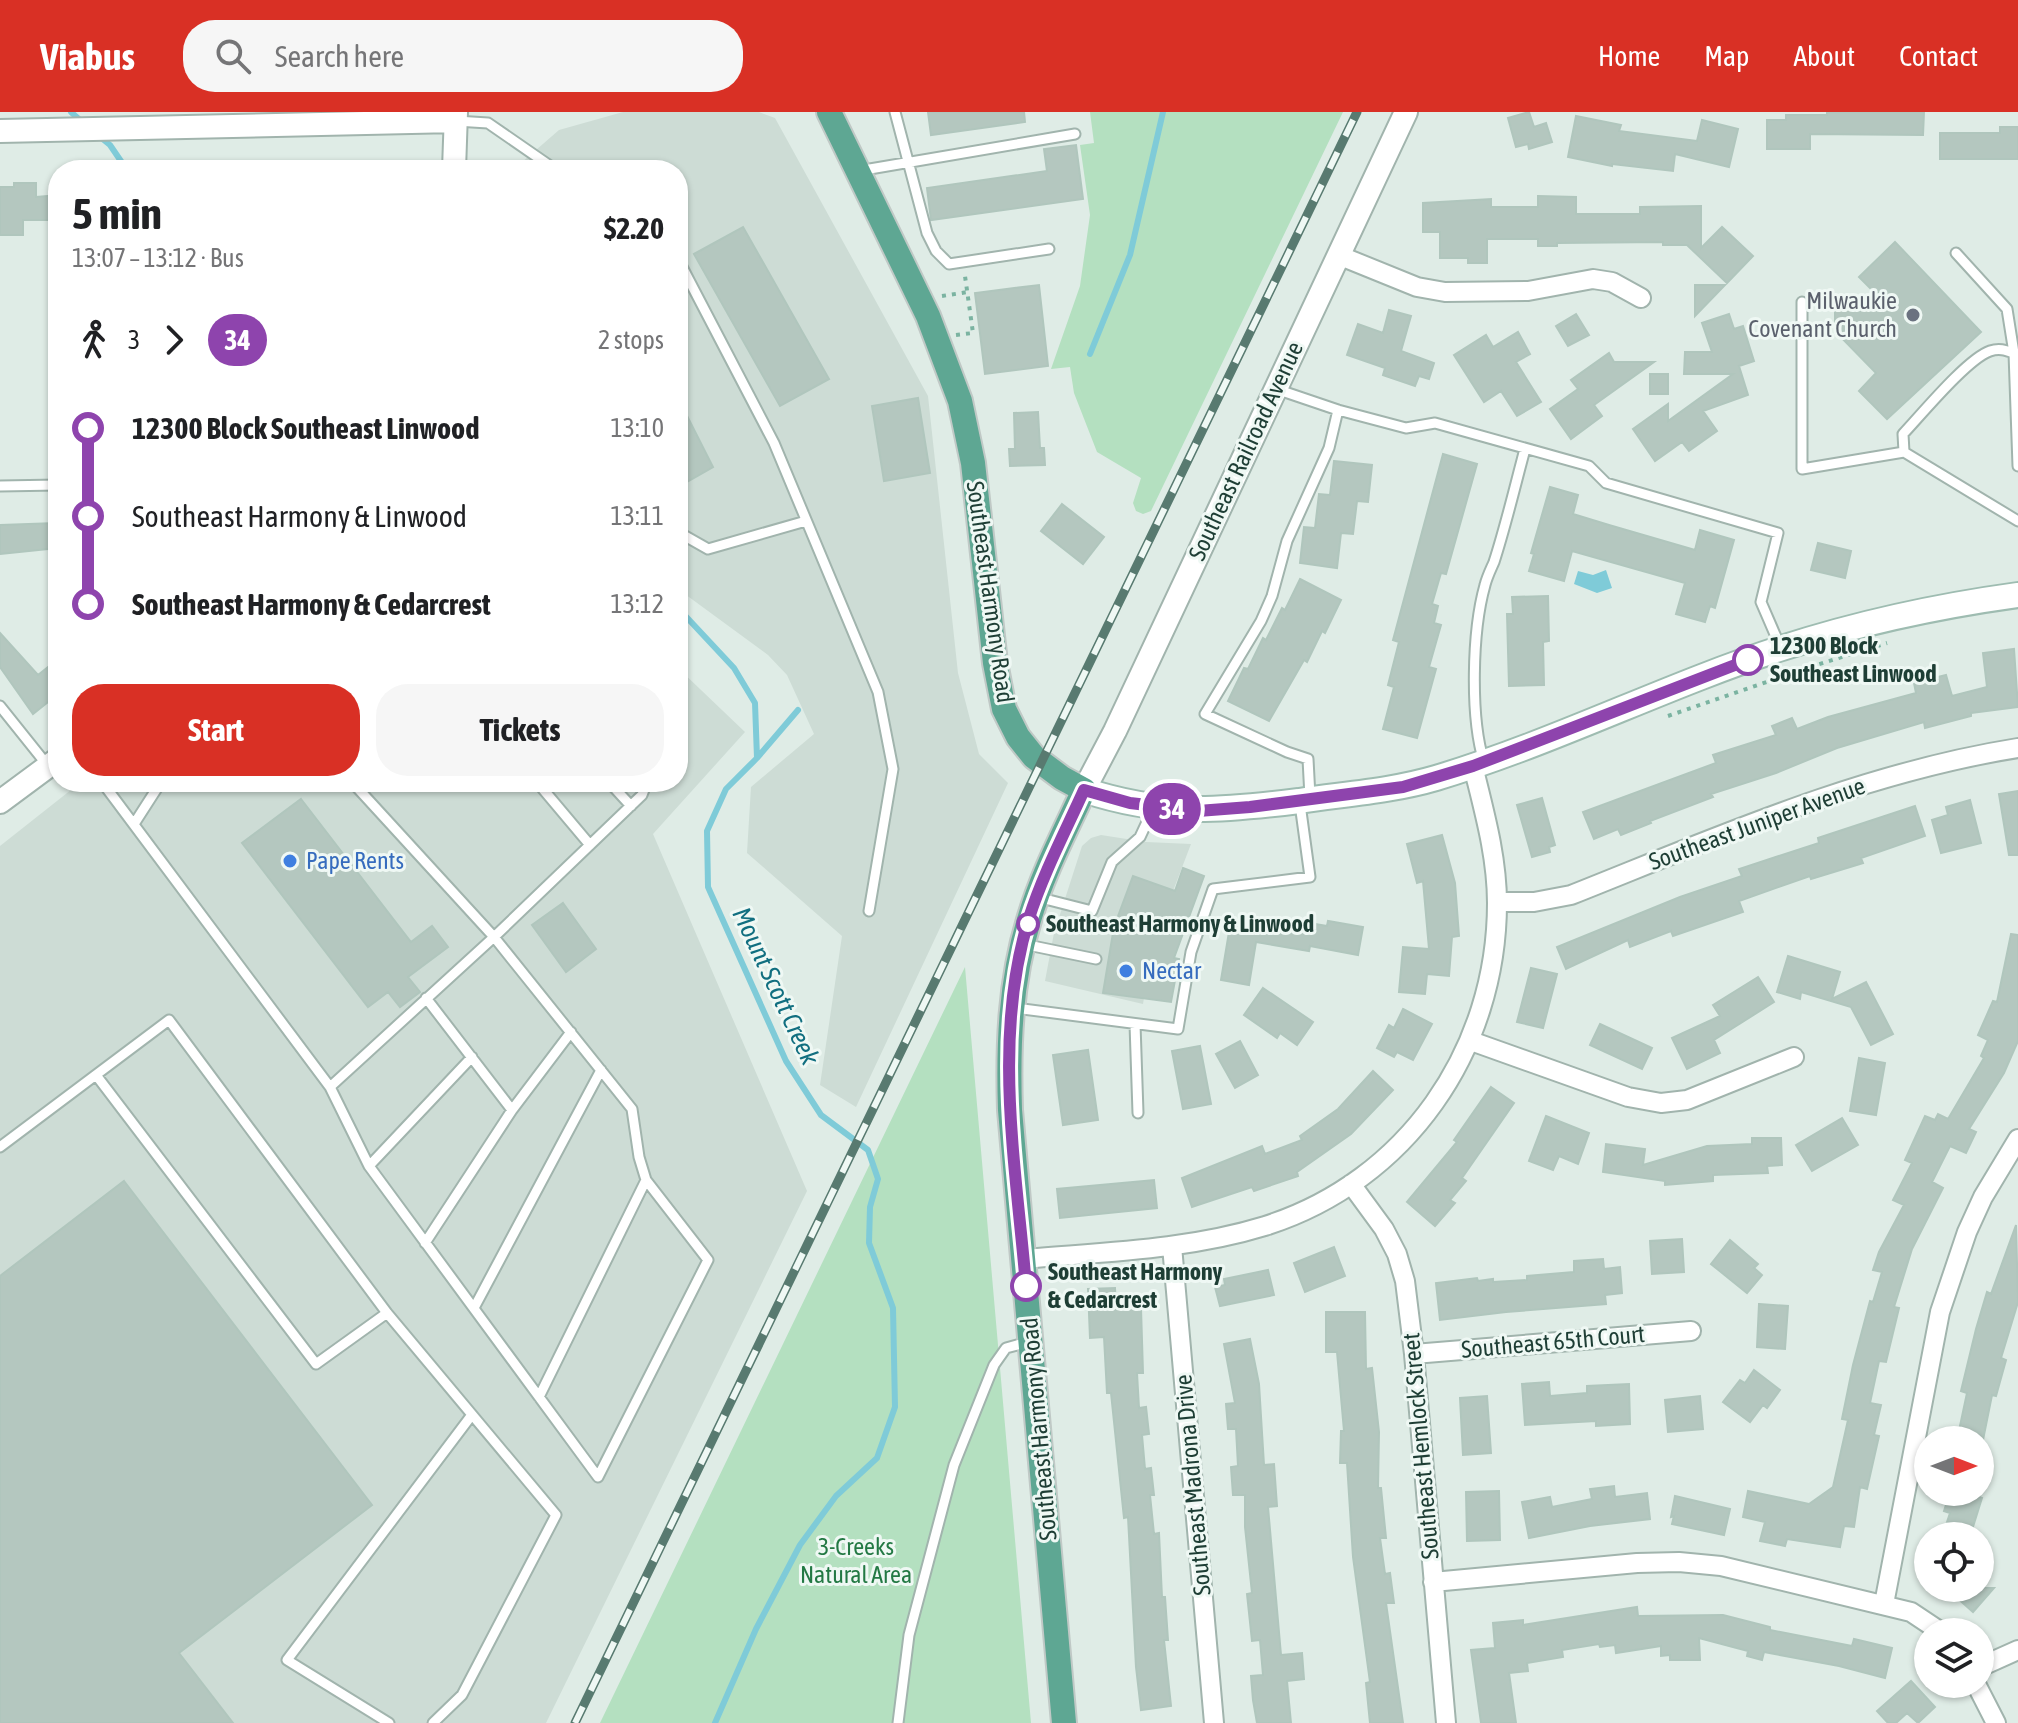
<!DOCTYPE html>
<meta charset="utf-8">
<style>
:root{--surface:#fff;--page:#f6f6f6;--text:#202124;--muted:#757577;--accent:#d93025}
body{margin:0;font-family:"Asap Condensed",sans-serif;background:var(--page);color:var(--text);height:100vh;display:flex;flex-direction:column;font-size:30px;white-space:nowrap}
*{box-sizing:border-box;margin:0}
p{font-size:26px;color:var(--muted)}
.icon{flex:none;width:44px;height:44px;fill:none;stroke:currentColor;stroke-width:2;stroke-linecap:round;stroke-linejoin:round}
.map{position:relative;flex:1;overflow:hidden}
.panel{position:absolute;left:48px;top:48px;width:640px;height:632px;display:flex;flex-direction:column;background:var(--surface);border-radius:32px;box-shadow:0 2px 6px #0004}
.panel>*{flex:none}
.badge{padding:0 16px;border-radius:26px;font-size:28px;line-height:52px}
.needle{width:52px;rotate:90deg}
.tools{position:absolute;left:1914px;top:1314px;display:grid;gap:16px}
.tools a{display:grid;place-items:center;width:80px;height:80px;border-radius:50%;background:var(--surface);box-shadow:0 2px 6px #0004;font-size:40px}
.map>.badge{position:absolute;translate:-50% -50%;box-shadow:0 0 0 4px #fff}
.legs{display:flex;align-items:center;gap:12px;height:88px;padding:0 24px;font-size:26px}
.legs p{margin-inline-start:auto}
.overview{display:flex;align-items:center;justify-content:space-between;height:136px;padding:0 24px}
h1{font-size:44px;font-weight:700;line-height:60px}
.primary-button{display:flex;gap:16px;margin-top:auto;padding:16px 24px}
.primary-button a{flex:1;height:92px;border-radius:32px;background:var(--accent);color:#fff;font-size:32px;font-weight:700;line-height:92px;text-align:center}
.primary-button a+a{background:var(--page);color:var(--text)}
ul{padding:0 24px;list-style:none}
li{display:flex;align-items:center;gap:28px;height:88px;font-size:30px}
li i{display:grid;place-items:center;width:12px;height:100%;margin:0 10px;background:currentColor}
li i::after{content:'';width:20px;height:20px;margin:-10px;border:6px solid;border-radius:50%;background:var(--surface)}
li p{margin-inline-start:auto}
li:first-child i{background:linear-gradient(#0000 50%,currentColor 0)}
li:last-child i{background:linear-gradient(currentColor 50%,#0000 0)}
header{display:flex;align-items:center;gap:48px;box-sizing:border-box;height:112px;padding:0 40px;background:var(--accent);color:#fff}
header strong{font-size:38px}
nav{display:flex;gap:44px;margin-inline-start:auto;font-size:28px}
.search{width:560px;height:72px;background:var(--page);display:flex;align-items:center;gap:20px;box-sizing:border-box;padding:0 28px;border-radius:32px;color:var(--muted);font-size:30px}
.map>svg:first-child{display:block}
</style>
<header>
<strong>Viabus</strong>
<div class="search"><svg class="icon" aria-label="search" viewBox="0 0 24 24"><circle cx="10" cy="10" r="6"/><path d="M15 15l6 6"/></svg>Search here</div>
<nav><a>Home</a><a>Map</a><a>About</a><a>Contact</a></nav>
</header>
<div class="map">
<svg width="2018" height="1611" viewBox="0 0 2018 1611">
<rect width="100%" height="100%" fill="#dfece6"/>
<path fill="#cddcd5" d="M623 0H759L775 6 928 284 958 561 979 642 1008 671 856 995 820 973 842 824 747 741 751 675 814 622 787 563 768 543 678 477V58H513L559 18Z
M678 556 745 620 653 722 807 1079 546 1611H0V734L81 670H678Z
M1101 723 1146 730 1191 732 1153 831 1143 892 1045 869 1054 821 1082 734 1091 726Z"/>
<path fill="#b4e0c0" d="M1090 0H1343L1151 399 1143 402 1136 399 1133 391 1141 366 1097 340 1074 281 1070 255 1051 257 1080 174 1090 103 1080 33 1094 31Z
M965 855 1031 1611H600Z"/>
<path fill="#7fcbd8" d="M1606 458 1612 476 1597 481 1574 472 1578 459 1593 463Z"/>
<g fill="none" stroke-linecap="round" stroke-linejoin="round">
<path stroke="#7fcbd8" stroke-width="6" d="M71 0 81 9
M99 24 110 33 127 58
M1090 242 1130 143 1163 0
M678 496 734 556 755 591 757 646
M715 1611 756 1517 800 1433 836 1384 877 1346 895 1295 893 1196 869 1131 870 1095 878 1067 868 1038 821 1003 786 949 708 775 707 719 726 677 757 646 798 598"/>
</g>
<path fill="#b4c7bf" stroke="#b0c6bd" stroke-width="2" d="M928 0H1024L1025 10 931 23Z
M1529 0 1534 15 1546 11 1552 30 1529 37 1528 32 1516 35 1508 6Z
M1827 0H1924L1923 23 1810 22V37H1767V8H1786V3H1827Z
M1576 4 1621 13 1619 19 1697 29 1702 8 1738 17 1729 55 1675 42 1673 59 1612 52V54L1568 45Z
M2000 15H2018V47H1940V21H2000Z
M1076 33 1083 87 931 108 927 76 1047 59 1044 37Z
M14 71H36V85L58 83V108H23V123H0V75H14Z
M1538 84 1576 85V102H1640V95L1701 94V136L1722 115 1753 144 1727 171 1687 133H1663V130L1557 131V134H1538V127H1487V151H1468V146H1440V120H1423V91L1491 87V95H1538Z
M743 115 829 267 780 294 694 142Z
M1895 130 1981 220 1887 307 1859 279 1876 261 1835 219V194H1888L1859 165Z
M1039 173 1048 254 985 262 975 181Z
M1695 173H1725L1695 204Z
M1389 198 1411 204 1401 239 1434 251 1429 267 1419 264 1415 274 1383 263 1385 256 1347 243 1358 212 1383 221Z
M1576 202 1589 223 1568 234 1556 214Z
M1729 202 1734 217 1743 214 1754 249 1739 254 1748 283 1703 299 1717 319 1689 339 1682 330 1655 349 1633 317 1668 292V309L1733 262H1684L1685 240H1712L1702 211Z
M1518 220 1530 242 1516 250 1541 290 1517 304 1501 279 1484 290 1454 243 1486 223 1493 235Z
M1609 241 1614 250H1654L1594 293 1602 304 1571 327 1550 297 1578 277 1571 268Z
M1650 262H1668V282H1650Z
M678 286 713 355 678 375Z
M918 286 930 361 884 369 872 294Z
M1038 300 1040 336H1044L1045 353 1010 354 1009 337H1015L1014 301Z
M1443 342 1477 352 1446 462 1441 461 1432 492 1438 494 1434 511 1441 513 1429 555 1436 557 1417 626 1383 617 1394 575 1388 573 1399 530 1393 528Z
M1334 349 1372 353 1368 390 1357 389 1353 422 1341 421 1337 456 1300 451 1304 415 1315 416 1319 382 1330 383Z
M1550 375 1578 383 1573 402 1609 413 1695 438 1700 418 1734 428 1715 496 1710 494 1705 510 1676 502 1685 471 1572 439 1564 469 1529 459 1534 442 1531 441Z
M1062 392 1104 425 1083 452 1041 419Z
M56 411 57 436 0 442V413Z
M1818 431 1851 439 1845 466 1811 458Z
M1300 467 1341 488 1325 521 1322 519 1307 550 1304 548 1269 609 1228 589 1244 556 1248 557 1263 526 1266 528 1282 496 1285 498Z
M1548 484 1549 529 1543 530 1544 573 1509 574 1507 502H1513L1512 485Z
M0 521 38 563 58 547V582L33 602 0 555Z
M2014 537 2018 595 1971 601V604L1925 616 1924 610 1837 636 1776 661 1711 682 1713 685 1650 709 1651 711 1621 723 1618 717 1594 727 1583 700 1716 651 1713 643 1776 623 1772 614 1792 606 1797 617 1828 605 1916 581 1914 571 1946 563 1952 584 1987 575 1983 541Z
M2018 679V743H2009L1999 682Z
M1542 686 1555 733 1549 735 1550 740 1532 745 1517 693Z
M301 687 411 830 432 814 448 835 408 865 420 880 400 895 388 880 368 895 242 731Z
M1970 688 1981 731 1941 741 1932 708 1948 703 1946 695Z
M1915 694 1925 724 1861 746 1863 751 1811 767 1810 764 1739 789 1743 800 1673 824 1671 819 1630 835 1628 828 1566 857 1557 835 1680 785 1742 764 1739 757 1819 731 1818 726Z
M1442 723 1455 771 1459 824 1452 825 1449 864 1427 862 1425 882 1399 880 1403 835 1429 837 1423 769 1417 771 1407 732Z
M1183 756 1204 764 1174 846 1179 847 1171 890 1103 881 1114 815 1133 764 1175 779Z
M563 791 596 837 566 860 532 813Z
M1280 806 1327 814 1328 809 1363 815 1358 843 1310 834 1309 839 1256 830 1249 873 1221 868 1231 808 1278 816Z
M2011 822 2018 823V929L2004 961 1969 1017 1976 1020 1966 1041 1950 1034 1932 1070 1943 1076 1912 1137 1894 1195 1899 1196 1886 1250 1879 1249 1870 1291 1881 1293 1874 1323 1879 1324 1867 1377 1860 1375 1854 1415 1844 1414 1840 1435 1787 1427 1785 1434 1760 1429 1765 1410 1743 1405 1748 1379 1809 1392 1833 1375 1848 1308 1842 1307 1853 1253 1870 1189 1873 1190 1882 1160 1873 1158 1879 1140 1904 1093 1893 1088 1912 1051 1905 1048 1925 1004 1935 1008 1938 1002 1948 1007 1984 946 1981 944 1988 928 1978 923 1993 889 1997 890Z
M1788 844 1840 860 1832 887 1866 870 1893 922 1871 933 1851 895 1801 880 1800 887 1777 880Z
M1531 856 1557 862 1543 916 1517 910Z
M1758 865 1774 890 1714 928 1720 941 1687 957 1672 926 1720 904 1713 893Z
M1263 876 1313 910 1297 933 1280 921 1277 926 1244 903Z
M1403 897 1432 912 1413 948 1397 940 1394 945 1377 936 1389 913 1394 916Z
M1600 912 1652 936 1642 957 1590 933Z
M1240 929 1258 963 1235 976 1216 942Z
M1200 934 1211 992 1183 997 1172 939Z
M1088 938 1098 1008 1063 1013 1053 943Z
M1859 946 1885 951 1876 1003 1850 999Z
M1373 959 1393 978 1351 1022 1297 1060 1298 1064 1254 1079 1252 1075 1192 1095 1182 1066 1262 1034 1265 1042 1302 1028 1300 1024 1338 997Z
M1491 975 1514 991 1462 1066 1466 1069 1450 1088 1455 1091 1435 1114 1407 1090 1457 1030 1454 1028Z
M1546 1004 1589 1021 1578 1052 1559 1044 1553 1058 1529 1049Z
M1842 1006 1858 1033 1812 1059 1796 1033Z
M1752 1026H1781L1782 1053 1767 1054 1768 1061 1713 1063V1069L1665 1073V1069L1603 1060 1606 1032 1645 1037 1643 1053 1707 1034 1752 1032Z
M1154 1068 1157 1096 1060 1106 1057 1077Z
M124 1069 372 1393 179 1541 233 1611H0V1164Z
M2016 1113 2018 1190 2001 1246 2006 1248 1996 1284 1992 1283 1983 1328H1957L1967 1281 1961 1279 1976 1217 1987 1180 1991 1182Z
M1682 1127 1684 1160 1652 1162 1650 1129Z
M1730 1128 1758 1152 1754 1156 1762 1163 1747 1181 1711 1152Z
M1334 1135 1345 1164 1305 1180 1294 1151Z
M1603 1147 1604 1157 1620 1155 1622 1181 1605 1183 1606 1192 1506 1200 1440 1208 1436 1171 1477 1166 1478 1169 1493 1167V1170L1527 1168V1164L1574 1160V1149Z
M1268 1158 1274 1183 1220 1194 1215 1175 1225 1173 1224 1167Z
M1115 1176 1116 1197 1141 1196 1143 1261H1137L1139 1296 1146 1295 1149 1322 1142 1323 1145 1357 1151 1356 1154 1383H1150L1154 1422 1159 1421 1162 1485H1165L1168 1528H1164L1171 1594 1141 1598 1136 1555 1128 1405 1124 1406 1111 1281H1107L1104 1225 1090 1226 1088 1177Z
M1759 1192 1788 1194 1785 1237 1757 1235Z
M1326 1200H1365L1366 1257 1372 1256 1379 1320 1378 1376H1381L1386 1426H1380L1385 1462 1390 1461 1394 1491H1386L1403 1611H1370L1366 1571 1370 1570 1353 1445 1347 1351H1340L1341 1319H1344L1337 1240H1326Z
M1250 1227 1259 1272 1264 1353 1274 1352 1277 1394 1268 1395 1281 1543 1302 1541 1304 1567 1287 1569 1291 1611H1257L1253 1588 1251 1564 1263 1563 1260 1528 1252 1529 1247 1482 1252 1481 1245 1415V1383H1233L1231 1355 1238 1354 1236 1317H1228L1226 1292 1235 1291 1224 1232Z
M1754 1258 1780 1278 1767 1296 1763 1293 1750 1310 1723 1290 1740 1268 1745 1271Z
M1549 1270 1550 1284 1587 1281V1274L1629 1272 1630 1312 1596 1314V1309L1525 1313 1522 1272Z
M1487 1284 1491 1341 1463 1343 1460 1286Z
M1700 1284 1703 1317 1668 1320 1665 1288Z
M1614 1374 1615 1385 1647 1381 1650 1407 1590 1414 1529 1426 1522 1390 1550 1385 1552 1395 1592 1387 1590 1377Z
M1499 1379 1500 1428 1467 1429 1466 1380Z
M1950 1380H1978L1976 1384 1982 1386 1972 1418 1947 1410 1950 1401 1944 1399Z
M1675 1384 1730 1397 1724 1423 1672 1412 1674 1404 1671 1405Z
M1946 1476H1994L1973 1500Z
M1637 1495 1638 1504 1723 1503 1770 1515V1518L1852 1534 1854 1527 1892 1536 1885 1566 1839 1554 1764 1540 1762 1548 1747 1544 1748 1539 1699 1526 1700 1548H1670V1543L1661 1544V1534L1616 1541 1615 1533 1600 1535 1599 1532 1562 1538 1563 1545 1527 1551 1528 1559 1509 1561 1516 1611H1481L1471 1538 1495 1536 1493 1511 1523 1508V1513Z
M1911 1569 1935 1595 1918 1611 1907 1601 1896 1611H1888L1877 1599Z"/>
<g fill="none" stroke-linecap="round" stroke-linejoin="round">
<defs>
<path id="service" d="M895 0 927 121 936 139 949 152 1049 137
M456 9 488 11 556 58
M858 59 1075 22
M1956 141 2007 197 2014 241 2018 354
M678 147 774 331 878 580 893 657 869 799
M1802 190V357L1904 340
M2014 241C2005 238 1999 236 1990 239 1967 247 1921 303 1903 322L1904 340 2018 409
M1276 277 1338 298 1406 316 1435 311 1589 354 1606 371 1778 421 1761 490 1780 534
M0 374 58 373
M678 420 708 437 806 409
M0 594 48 654
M1484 650C1470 605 1472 519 1485 473 1487 465 1491 457 1494 450 1506 413 1515 374 1525 337
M102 670 330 975 369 1054 598 1365 708 1148 646 1068 639 1045 632 997 494 825 352 670
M537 670 590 733
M609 670 631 694
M1310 685 1308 647 1287 640 1205 602 1261 509 1272 484 1287 429 1329 336 1338 298
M134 712 161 670
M1037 785 1092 799 1112 750 1140 725 1154 695
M1023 832 1096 847
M426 886 512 998
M1015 896 1178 917 1191 840 1213 777 1310 765 1300 692
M1135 912 1138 1001
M96 963 316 1252 387 1201
M330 975 494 825 642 683 647 670
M0 1035 169 908 387 1201 556 1403 462 1583 433 1611
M369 1054 472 945
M425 1131 512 998 571 920
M474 1196 601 958
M539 1285 646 1068
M389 1611 287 1548 471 1304
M898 1611 909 1523 954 1353 994 1253 1006 1236 1028 1230"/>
<path id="minor" d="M1338 143 1417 175 1445 180 1528 179 1593 167 1612 170 1641 186
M1497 790H1534L1571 783C1717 725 1861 661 2018 636
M1471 929 1628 985 1661 991 1687 988 1794 945
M1351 1072 1384 1117 1397 1142 1405 1169 1414 1242 1446 1611
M1172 1134 1214 1611
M1024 1147C1104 1140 1187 1138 1265 1114 1407 1069 1497 938 1497 791 1497 744 1484 699 1473 654
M1414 1242 1691 1219
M1433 1470 1637 1451 1679 1450 1721 1454 1911 1500 1941 1520
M1884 1492 1940 1200 1967 1120 1983 1085 2018 1027
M1980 1555 2018 1538
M1976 1572 1996 1611"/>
<path id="tertiary" d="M0 19 456 9
M454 58 456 0
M1084 678 1115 619 1406 0
M0 690 58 647"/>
<path id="secondary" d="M1084 678C1162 704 1219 699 1299 689 1345 682 1392 679 1436 666 1553 631 1665 574 1782 536 1859 511 1938 494 2018 483"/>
<path id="primary" d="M829 0 928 204 960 289 973 351 995 551 1004 597 1018 625 1034 645 1062 666 1084 678C1064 721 1042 763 1029 808 1010 870 1008 934 1010 998L1064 1611"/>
</defs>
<use href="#service" stroke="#a1b4ad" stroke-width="13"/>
<use href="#minor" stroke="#a1b4ad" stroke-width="22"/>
<use href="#tertiary" stroke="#a1b4ad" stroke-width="26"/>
<use href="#secondary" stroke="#9ebcb1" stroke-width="28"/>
<use href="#primary" stroke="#c0c9c6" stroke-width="28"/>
<path stroke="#7bb3a1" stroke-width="4" stroke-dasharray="4 6" stroke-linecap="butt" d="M942 184 968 180
M956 223 973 221 965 164
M1668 604 1810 555 1887 531"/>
<use href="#service" stroke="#fff" stroke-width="9"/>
<use href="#minor" stroke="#fff" stroke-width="18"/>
<use href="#tertiary" stroke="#fff" stroke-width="22"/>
<use href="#secondary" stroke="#fff" stroke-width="24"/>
<use href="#primary" stroke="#5ea793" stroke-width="24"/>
<defs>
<path id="rail" d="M575 1611 1357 0"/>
</defs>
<use href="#rail" stroke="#587a70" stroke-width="9"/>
<use href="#rail" stroke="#eff8f4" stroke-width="6" stroke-dasharray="18" stroke-linecap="butt"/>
</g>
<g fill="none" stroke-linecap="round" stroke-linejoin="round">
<defs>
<path id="line-1" d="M1026 1174C1016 1053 992 926 1029 806 1043 762 1065 720 1084 678L1130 691 1198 699 1250 695 1403 675 1473 654 1748 548"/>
</defs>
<use href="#line-1" stroke="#fff" stroke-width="18"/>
<use href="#line-1" stroke="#8e44ad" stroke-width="12"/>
</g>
<circle fill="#6b7280" stroke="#eff8f4" stroke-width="3" cx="1913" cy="203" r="8"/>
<g fill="#fff" stroke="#8e44ad" stroke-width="4">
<circle cx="1748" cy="548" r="14"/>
<circle cx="1028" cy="812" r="10"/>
<circle cx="1026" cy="1174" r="14"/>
</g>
<g fill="#3f7fe0" stroke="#eff8f4" stroke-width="3">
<circle cx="290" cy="749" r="8"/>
<circle cx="1126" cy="859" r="8"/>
</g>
<g text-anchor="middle" stroke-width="6" stroke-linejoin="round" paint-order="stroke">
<g font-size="24" fill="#5b616d" stroke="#eff8f4" text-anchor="end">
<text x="1897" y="197">Milwaukie<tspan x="1897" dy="28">Covenant Church</tspan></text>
</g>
<g font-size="24" fill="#1e3e35" stroke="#eff8f4">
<text transform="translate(1246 339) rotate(-65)" y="8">Southeast Railroad Avenue</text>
<text transform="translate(990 480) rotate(82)" y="8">Southeast Harmony Road</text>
<text transform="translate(1757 712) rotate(-20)" y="8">Southeast Juniper Avenue</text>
<text transform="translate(1553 1230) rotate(-5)" y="8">Southeast 65th Court</text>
<text transform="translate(1039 1317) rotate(-95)" y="8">Southeast Harmony Road</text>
<text transform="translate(1421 1334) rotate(-95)" y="8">Southeast Hemlock Street</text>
<text transform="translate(1193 1373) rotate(-95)" y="8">Southeast Madrona Drive</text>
</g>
<g font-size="24" font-weight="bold" fill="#1e3e35" stroke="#eff8f4" text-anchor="start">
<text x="1770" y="542">12300 Block<tspan x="1770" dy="28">Southeast Linwood</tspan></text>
<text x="1046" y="820">Southeast Harmony &amp; Linwood</text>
<text x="1048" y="1168">Southeast Harmony<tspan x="1048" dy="28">&amp; Cedarcrest</tspan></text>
</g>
<g font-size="24" fill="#366cbe" stroke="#eff8f4" text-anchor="start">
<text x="306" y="757">Pape Rents</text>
<text x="1142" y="867">Nectar</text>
</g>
<g font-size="24" fill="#237944" stroke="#eff8f4">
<text x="856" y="1443">3-Creeks<tspan x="856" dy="28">Natural Area</tspan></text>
</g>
<g font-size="26" font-style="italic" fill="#116f80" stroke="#eff8f4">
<text transform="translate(776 874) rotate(65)" y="9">Mount Scott Creek</text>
</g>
</g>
</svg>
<div class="tools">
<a><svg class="needle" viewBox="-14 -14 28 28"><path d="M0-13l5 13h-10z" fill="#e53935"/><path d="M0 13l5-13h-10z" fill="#757577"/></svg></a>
<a><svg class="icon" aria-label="locate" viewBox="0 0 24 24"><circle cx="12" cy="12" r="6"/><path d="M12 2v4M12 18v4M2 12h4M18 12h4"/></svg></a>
<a><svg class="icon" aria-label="layers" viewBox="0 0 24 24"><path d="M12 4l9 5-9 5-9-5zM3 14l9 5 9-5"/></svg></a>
</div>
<b class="badge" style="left:1172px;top:697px;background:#8e44ad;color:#fff">34</b>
<section class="panel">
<div class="overview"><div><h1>5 min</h1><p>13:07 – 13:12 · Bus</p></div><b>$2.20</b></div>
<div class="legs"><svg class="icon" aria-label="walk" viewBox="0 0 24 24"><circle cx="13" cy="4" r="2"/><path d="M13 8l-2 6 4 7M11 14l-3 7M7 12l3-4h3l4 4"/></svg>3<svg class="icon" aria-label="forward" viewBox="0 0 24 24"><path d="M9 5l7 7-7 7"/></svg><b class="badge" style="background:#8e44ad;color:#fff">34</b><p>2 stops</p></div>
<ul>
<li><i style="color:#8e44ad"></i><b>12300 Block Southeast Linwood</b><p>13:10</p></li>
<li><i style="color:#8e44ad"></i><span>Southeast Harmony &amp; Linwood</span><p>13:11</p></li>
<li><i style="color:#8e44ad"></i><b>Southeast Harmony &amp; Cedarcrest</b><p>13:12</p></li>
</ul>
<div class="primary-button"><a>Start</a><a>Tickets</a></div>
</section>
</div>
